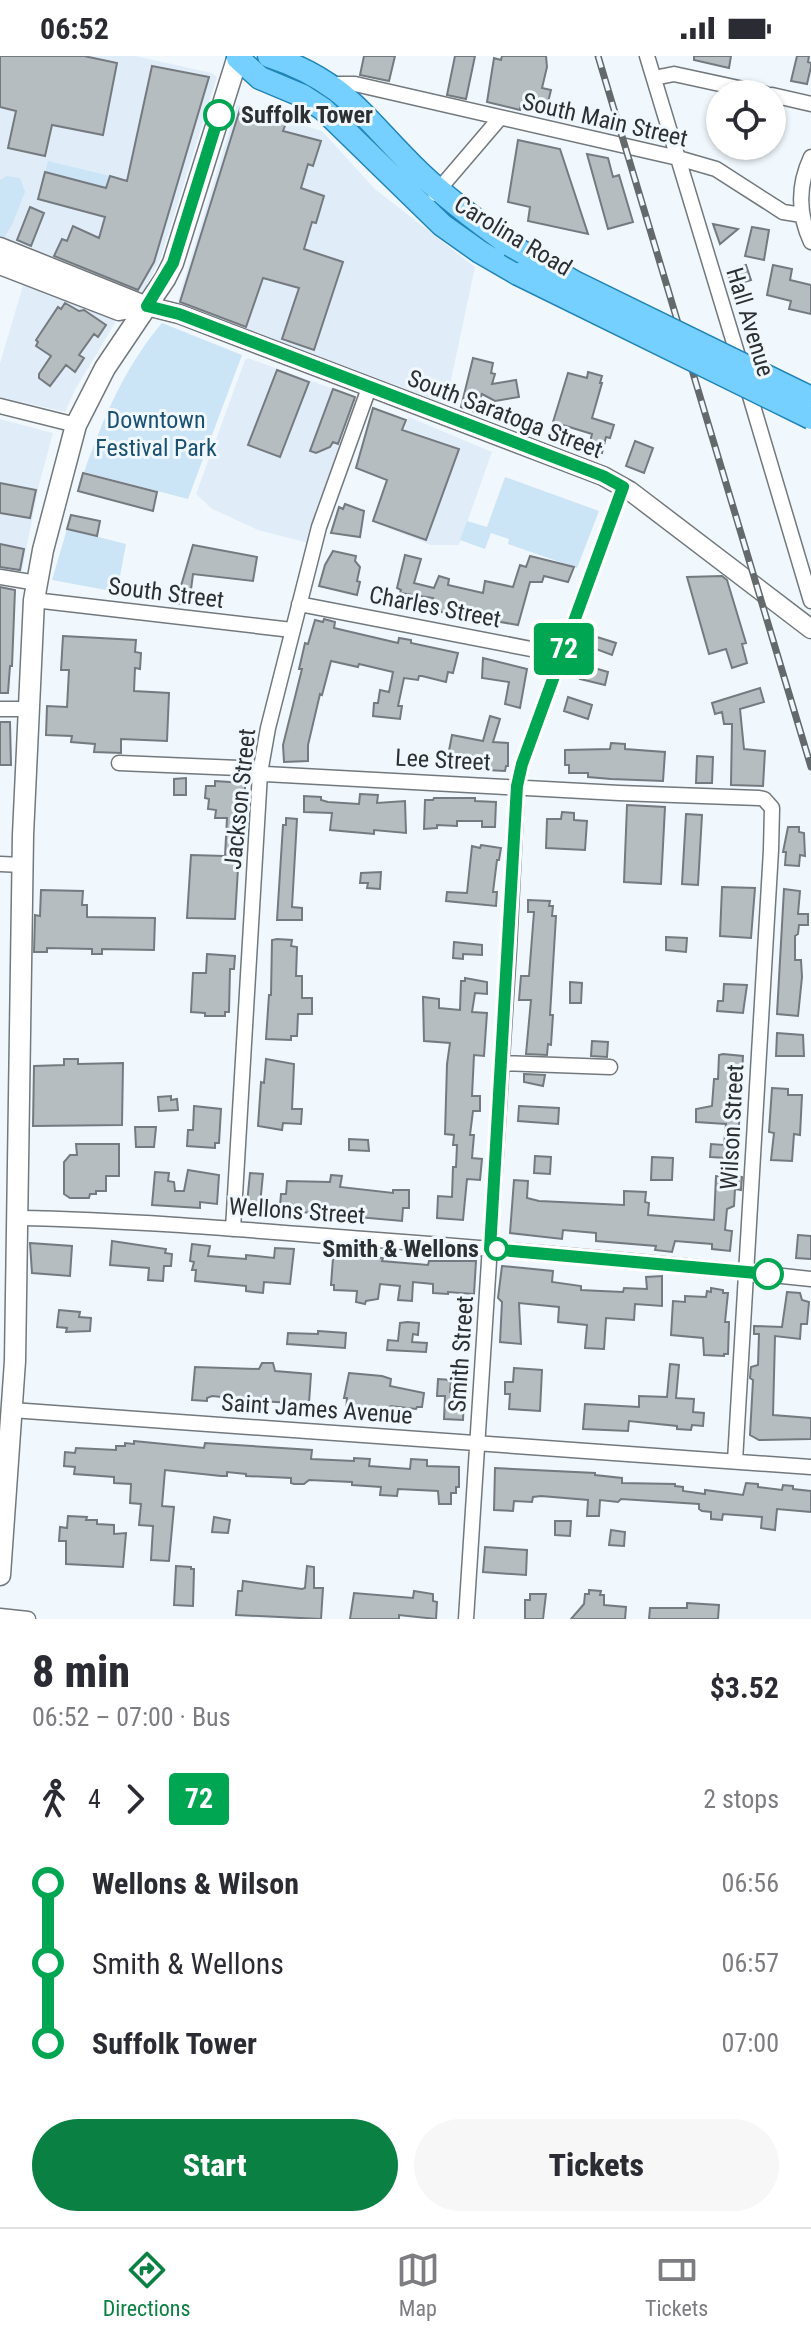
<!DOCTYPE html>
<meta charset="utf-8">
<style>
:root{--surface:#fff;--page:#f7f7f7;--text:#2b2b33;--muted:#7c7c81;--line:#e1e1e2;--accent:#0b8043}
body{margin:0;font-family:"Roboto Condensed",sans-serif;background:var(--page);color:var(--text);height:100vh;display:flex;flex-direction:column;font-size:30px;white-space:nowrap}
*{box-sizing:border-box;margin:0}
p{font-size:26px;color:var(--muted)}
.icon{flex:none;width:44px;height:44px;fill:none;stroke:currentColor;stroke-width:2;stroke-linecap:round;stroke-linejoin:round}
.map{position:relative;height:1563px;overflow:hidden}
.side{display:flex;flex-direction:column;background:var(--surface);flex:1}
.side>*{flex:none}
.badge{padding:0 16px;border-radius:6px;font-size:28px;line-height:52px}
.controls{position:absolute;left:706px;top:24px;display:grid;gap:16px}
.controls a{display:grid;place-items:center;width:80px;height:80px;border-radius:50%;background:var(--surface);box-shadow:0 2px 6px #0004;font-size:40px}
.map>.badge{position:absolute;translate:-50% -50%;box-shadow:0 0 0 4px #fff}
.legs{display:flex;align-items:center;gap:12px;height:88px;padding:0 32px;font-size:26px}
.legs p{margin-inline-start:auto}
.summary{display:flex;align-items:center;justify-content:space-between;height:136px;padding:0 32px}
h1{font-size:44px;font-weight:800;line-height:60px}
.cta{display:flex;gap:16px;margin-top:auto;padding:16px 32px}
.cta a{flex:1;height:92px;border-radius:48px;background:var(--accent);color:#fff;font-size:32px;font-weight:800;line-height:92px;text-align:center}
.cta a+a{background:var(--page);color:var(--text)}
ul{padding:0 32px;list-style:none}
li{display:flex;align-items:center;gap:28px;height:80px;font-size:30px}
li i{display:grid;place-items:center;width:12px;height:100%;margin:0 10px;background:currentColor}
li i::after{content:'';width:20px;height:20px;margin:-10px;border:6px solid;border-radius:50%;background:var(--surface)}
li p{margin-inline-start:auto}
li:first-child i{background:linear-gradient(#0000 50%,currentColor 0)}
li:last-child i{background:linear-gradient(currentColor 50%,#0000 0)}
.status{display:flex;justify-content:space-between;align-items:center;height:56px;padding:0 40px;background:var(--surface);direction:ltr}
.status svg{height:22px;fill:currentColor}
.tab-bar{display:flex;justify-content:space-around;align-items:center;height:112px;border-top:2px solid var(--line);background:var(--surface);font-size:22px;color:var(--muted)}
.tab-bar a{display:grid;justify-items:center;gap:4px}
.tab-bar .selected{color:var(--accent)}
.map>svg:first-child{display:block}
</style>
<div class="status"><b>06:52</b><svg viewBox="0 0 49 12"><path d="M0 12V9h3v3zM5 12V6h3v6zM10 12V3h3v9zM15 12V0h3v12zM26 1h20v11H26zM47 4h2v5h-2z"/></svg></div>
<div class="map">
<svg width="811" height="1563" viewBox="0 0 811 1563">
<rect width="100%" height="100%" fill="#f1f8fd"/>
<path fill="#e0edf8" d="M0 0H136L212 17 217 21 160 204 144 234 138 237 0 180Z
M237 49 322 75 375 133 475 211 447 343 443 347 180 248 178 244Z
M24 226 114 262 115 267 75 334 65 356 0 341V307Z
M248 302 356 341 357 345 308 487 258 474 212 453 196 438 245 304Z
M409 361 492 396 459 489H431L372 466Z
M0 363 53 377 39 429 21 519 0 515Z"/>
<path fill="#cbe4f6" d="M48 105 110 120 106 132 45 116Z
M7 120 20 122 25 136 12 169 3 183 0 182V124Z
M162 267 242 299 188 443 84 416C103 363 125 310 162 267Z
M505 421 599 455 577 512 508 488 509 483 491 477 485 493 460 484 467 465 487 471Z
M67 473 126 488 117 536 52 524Z"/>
<path fill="#b6bdc1" stroke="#747a7f" stroke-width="2" d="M0 0H84L117 7 103 79 52 69 45 100 8 92 16 55 0 51Z
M364 0H395L389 25 360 19Z
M455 0H475L466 43 447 39Z
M502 0H546L547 11 542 32 551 34 546 54 521 49 520 54 487 46 494 2 501 4Z
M694 0H731L729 12 694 4Z
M797 0H809L808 6 811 7V11L807 28 791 25Z
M152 10 209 21 154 206 138 234 54 200 62 183 67 185 73 170 99 182 105 161 38 143 45 116 106 132 110 120 127 125Z
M240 53 286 67 283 75 321 85 313 110 308 108 301 132 324 140 316 167 312 166 304 193 343 206 314 294 282 283 299 232 263 222 246 271 180 246Z
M518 84 560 93 588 178 528 165 530 151 508 146Z
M587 98 608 102 613 121 619 119 633 166 608 173Z
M30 151 44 157 31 190 17 184Z
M713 168 738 173 720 188Z
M752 171 769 174 764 204 745 200Z
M746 209 751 224 731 230 727 215Z
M773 209 792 213 790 224 811 229V258L789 253 791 245 767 239Z
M65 247 79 255 84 254 106 269 98 281 94 278 79 299 84 302 75 316 66 309 50 330 39 322V318L51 300 36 290 38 286 36 284 58 251 61 253Z
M473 302 493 307 491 317 495 318 492 328 516 324 519 341 495 345 482 338 475 356 461 351Z
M277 314 309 326 280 401 248 389Z
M588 316 602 320 600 327H602L592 362 614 369 610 382 606 381 602 397 588 393 592 378 553 366 568 317 587 322Z
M333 333 355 341 338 388 333 386 330 391 316 397 310 395Z
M373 352 406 364 402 374 459 393 426 484 373 465 387 424 356 412Z
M635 385 653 392 644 417 626 410Z
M83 417 157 436 153 455 78 435Z
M0 427 36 434 30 462 0 457Z
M345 448 364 455 360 481 331 477 339 451 343 453Z
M71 459 100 465 97 480 67 473Z
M0 488 24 493 20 514 0 511Z
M193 489 257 501 253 525 193 518 189 549 176 547Z
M333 495 356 500 355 505 360 511 357 525 360 526 357 539 319 530 325 509Z
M405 499 421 503 414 527 434 532 439 520 449 523 448 529 483 537 485 525 513 531 520 509 526 511 530 500 574 511 568 526 544 520 542 526H530L518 569 430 554 433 542 400 537 401 534 397 532Z
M722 520 727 524 746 587 742 588 747 607 732 612 726 593 709 598 687 521Z
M0 531 15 534 12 610H10L8 637H0Z
M324 563 335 566 334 572 398 587 399 582 411 584V587L458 597 453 617 448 616 446 626 422 620H419L418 624 404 622 398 650H402L400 663 373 660 374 647H378L380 634 389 636 393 616 359 608 358 611 331 605 322 639 320 638 308 689V705L284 706 283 689 302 613H299L305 587 308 588 315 564 323 566Z
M63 580 136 584 135 596 141 597 140 613 135 612 134 635 169 637 167 685 121 683V697L94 696 95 688 71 686 72 680 46 679 47 650 67 651 69 614H61Z
M597 581 616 587 612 599 593 592Z
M483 602 527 613 520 652 505 648 509 626 482 622Z
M584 609 608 616 605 629 580 623Z
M760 632 764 646 740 653 744 693 765 695 763 730 731 729 732 668H724L722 656 715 658 712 647Z
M568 641 592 649 588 663 564 655Z
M490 660 500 663 493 686 508 687V710H506L505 715 467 713 447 705 452 679 483 685Z
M0 666H10L11 709H0Z
M611 687 625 688V693L665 696 663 725 611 723 588 721V717H569V709H565V694L610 693Z
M697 700 713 701 712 727H696Z
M186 722V739H174V723Z
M215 725 245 727V762H241L235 863 187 862 191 799 225 800 227 762H215L216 754 208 753 209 743 205 742 206 730H215Z
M360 738 378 739 377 747 405 745 406 777 374 774V778L330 774 332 757 304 756V740L321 741V744L328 746 359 748Z
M434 742H475V745L496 746 495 771H482V765H457V770L437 769V772L424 773 425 744H433Z
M627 749 665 751 661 828 624 826Z
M562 756 574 757V764L587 765 585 794 546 792 547 763H561Z
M686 758 702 759 698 829 682 828Z
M286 762 297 763 292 851 302 852V864H277L283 769H286Z
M788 771H799V776L804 777 805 800 800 799 799 810 785 809 786 796H783Z
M481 789 501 792 499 804H497L493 836H497L496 850 446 845 447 836 467 837 472 790 480 792Z
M381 816 380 833 367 832 368 827H360L361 817Z
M722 831 755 832 751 882 720 880Z
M784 833 800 835 798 858H808V869H799L798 878 795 880V904H801L802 921 798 960 777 958Z
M41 834 83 835 82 849H87V861L155 862 154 894 102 893V898H92V893L47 892V896H34L35 859 40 860Z
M528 844 550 845 549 850H553L552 860H556L550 959H553L551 989 548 988 547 999 526 998 531 944H519L521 920H529L534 856H528Z
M666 881 687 882 686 896 666 894Z
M277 883 292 884 291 890 297 891 296 920H302V942H312V958H298L297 980H291V984L266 983 269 939H271L272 884Z
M454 886 482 889V899L463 898V903L453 902Z
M207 898 235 900 234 913H230L229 956H225V960H205V957L191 956 193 917H206Z
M465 922 487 926V938L475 937 472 956 487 957 484 1000 474 999 472 1040H480V1055H473L470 1079H474L472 1102 482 1103 480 1124 467 1123 463 1164 437 1162 438 1140 452 1141 453 1111H456L457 1089H453L454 1079 445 1078 447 1008 450 987 424 985 423 941 439 943V952L460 954 461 925H465Z
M570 926 582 927 581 947H570Z
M724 928 747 929 743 957 717 955 718 945H723Z
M777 977 803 979 804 1000H776Z
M592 985 608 986 607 1001 591 1000Z
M723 998 743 1000 736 1120 742 1121 741 1134 735 1133 734 1150 727 1153 725 1174 732 1175 730 1195 712 1193V1188L675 1185 672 1196 655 1194 656 1190 596 1185V1177L563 1174 562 1183 510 1177 514 1124 528 1125 527 1142 539 1145 624 1149V1135L646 1136 645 1146 649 1147 648 1159 714 1164 716 1120 725 1121 727 1102 710 1101 711 1088 724 1089 726 1068 696 1066V1053L712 1050 714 1023H718L719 999Z
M64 1003H78V1008L123 1007 122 1069 33 1070 34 1010 64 1009Z
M266 1003 294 1008 292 1053H302L301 1068 283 1067 282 1074 258 1070 261 1026 264 1027Z
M524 1018 545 1019 543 1030 524 1026Z
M772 1032 788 1033V1039H802L800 1079 794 1078 792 1105 771 1104 774 1077 769 1076Z
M171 1040V1044L177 1043 178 1054 159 1055 158 1041Z
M194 1050 221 1053 219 1087H215V1092L187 1090 188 1074H193Z
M519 1050 559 1052 558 1068 518 1065Z
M135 1071H156L154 1091H136Z
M349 1083 368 1084 369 1095 349 1094Z
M76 1088H119V1120H106V1135H96V1138H90L89 1142H70L64 1138V1106L70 1099H77Z
M535 1100 551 1101 550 1118 534 1117Z
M652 1101 673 1102 672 1124H651Z
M188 1114 219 1119 217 1148 200 1146V1152L152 1149 155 1116 169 1117 168 1125 174 1126 175 1135H184Z
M250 1117 263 1118 260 1149 247 1148Z
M331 1119 342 1120 340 1131 393 1137V1134H409V1152H403L402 1165 290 1155V1151L280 1150 281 1138H286L287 1125 330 1126Z
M798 1179 811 1180V1203L796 1202Z
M112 1185 166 1193 165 1197 172 1198 171 1210H164L163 1225 148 1224 149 1212 110 1209Z
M30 1187 72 1190 70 1220 32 1217Z
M192 1188 210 1190 208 1200 246 1203V1199L274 1202 275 1192 294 1193 290 1228 264 1226 263 1237 246 1235V1230L195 1225 196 1214H192L194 1206 190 1205Z
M338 1197 383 1202 382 1205 428 1209 429 1205H476L474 1238 448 1236V1238L433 1237V1228L413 1226 412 1245 398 1244 400 1230 380 1228 378 1243 366 1245 365 1248 356 1246 357 1235 334 1234V1229H331L333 1202 337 1203Z
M502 1210 553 1215 552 1226 581 1230V1234L601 1235 623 1236 624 1232 647 1233 646 1221 662 1220V1250L635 1248 634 1264 606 1262 604 1293 585 1292 587 1269 558 1266 559 1251 519 1247 521 1288 500 1286 502 1246 498 1242Z
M711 1232 723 1234V1237H728L725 1266H729L728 1298H724V1300L704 1299 703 1282 671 1279 673 1245 685 1246V1240L706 1241 707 1235 711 1236Z
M787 1236 800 1237 802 1244 809 1246 807 1268H801L800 1283 775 1280 773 1359 811 1362V1383L759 1384 750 1379 753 1324 750 1322 751 1311 758 1309 759 1278H754V1270L782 1271Z
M59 1254 80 1256 79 1261 91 1262 90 1275 66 1276 67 1272 57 1271Z
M407 1266 419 1267 418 1279 413 1278 412 1286 427 1287 426 1296 387 1294 388 1284 398 1285 400 1267Z
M318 1275 346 1277 345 1292 287 1288 288 1277 318 1278Z
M262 1307H273L275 1315 311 1318 309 1347 304 1346V1352L293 1351V1347L242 1344V1347L232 1346V1342L212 1340 207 1342V1345L192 1344 195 1311 259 1313Z
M670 1308 679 1309 676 1342 694 1343 693 1356 704 1357 703 1370 692 1369 691 1374 677 1373V1370L629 1365 628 1375 583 1373 585 1348 639 1351V1340L667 1341Z
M514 1312 542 1314 540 1355 509 1353 510 1338H505V1326H513Z
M349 1317 382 1320 391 1323 390 1330 424 1337 422 1351H417L416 1353 391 1350 388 1360 346 1356 347 1342H344Z
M438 1323 451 1324 450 1336 464 1341 463 1364 444 1363 445 1340H437Z
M134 1385 204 1392 205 1387 312 1394 311 1403 354 1405V1402L370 1403 369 1410 410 1413 411 1403 427 1404V1410L459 1411V1431H456V1437H451V1448H439L438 1435 398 1433 397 1440 380 1439 381 1431 352 1429V1426L309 1424 304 1428H294L291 1427V1422L246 1420V1418L227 1416V1420H221L165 1414 162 1450 174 1451 169 1505 151 1504 153 1470 139 1469 141 1448 130 1447 131 1428 114 1427V1421L74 1418 75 1411 64 1410 65 1396 75 1397 76 1392 116 1394V1390H125V1387L134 1388Z
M495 1412 595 1417V1419L622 1422V1427L675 1428V1430L683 1431V1435L705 1438V1434L743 1439 746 1427 758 1428V1431L782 1434 783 1429 793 1430V1433L811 1435V1456L777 1453 775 1474 761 1472 762 1461 723 1458 722 1464 711 1463V1456L702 1455 699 1453V1448L621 1443 618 1446 600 1444 599 1460H587L588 1444 541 1440 533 1441 532 1446 514 1445 513 1455 494 1454Z
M68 1460 87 1461 86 1464H97V1468L114 1469V1478L126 1477 123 1511 66 1508V1485H59L60 1471 67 1472Z
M214 1461 230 1464 228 1477 212 1476Z
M555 1465H571L570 1480 555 1479Z
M611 1474 625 1476 624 1490 609 1489Z
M485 1491 527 1494 526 1519 483 1516Z
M176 1510 191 1511V1513H194L193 1550 174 1549Z
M307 1510 314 1511V1532H323L321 1563 236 1559 238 1535H242L243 1525 302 1533 305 1532Z
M589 1534 601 1535 600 1539H604V1549L626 1551 625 1563H571L584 1548 585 1538H589Z
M414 1535 433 1538V1545L437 1546 436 1563 399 1559V1563H350L354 1537 413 1542Z
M530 1538H546L543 1563H525V1544H530Z
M687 1547 719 1549 718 1563H649L650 1552H687Z"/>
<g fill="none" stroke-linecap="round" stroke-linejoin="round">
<defs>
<path id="minor" d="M647 0 741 310
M654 22 674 18 766 38
M330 28H355L678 102 716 113 783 156 802 159
M772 39 811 48
M811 101C798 129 798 158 811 186
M435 138 500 62
M747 330 811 545
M0 350 76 369
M0 521 37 527
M34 544 292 574
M299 548 562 599
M0 653H27
M119 707 239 712 265 718 619 737 759 742 764 743 772 752 771 794 735 1405
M0 808 23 809
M501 1007 610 1011
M18 1162C134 1164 249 1174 364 1183 513 1194 662 1207 811 1223
M233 1173 260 717 268 672 319 471 369 332
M12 1354 811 1411
M0 1560 28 1563
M466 1563 509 894 517 730 522 708 623 431"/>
<path id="tertiary" d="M0 191 147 250 179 258 603 420 630 435 811 573
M0 209 119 255 147 250"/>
<path id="secondary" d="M0 1519 15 1305 23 779 34 544 43 494 76 369 105 312 165 223 173 207 238 0"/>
<path id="primary" d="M269 0C346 25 365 64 419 116 447 143 478 166 510 189
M238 2 260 22 303 40 323 53 442 169 480 196 518 218"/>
</defs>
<use href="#minor" stroke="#72787c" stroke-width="17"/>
<use href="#tertiary" stroke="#72787c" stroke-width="21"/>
<use href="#secondary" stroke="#72787c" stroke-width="23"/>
<use href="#primary" stroke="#2184b7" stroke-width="25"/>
<use href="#minor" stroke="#fff" stroke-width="14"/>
<use href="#tertiary" stroke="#fff" stroke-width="18"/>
<use href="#secondary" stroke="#fff" stroke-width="20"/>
<use href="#primary" stroke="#76d0ff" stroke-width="22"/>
<defs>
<path id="rail" d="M598 0 811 711"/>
</defs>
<use href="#rail" stroke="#64696b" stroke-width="7"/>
<use href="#rail" stroke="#f1f8fd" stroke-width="4" stroke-dasharray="12" stroke-linecap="butt"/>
<defs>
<path id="primary-bridge" d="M510 189 576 227 809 341
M518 218 811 362"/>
</defs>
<use href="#primary-bridge" stroke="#2184b7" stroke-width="25" stroke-linecap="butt"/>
<use href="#primary-bridge" stroke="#76d0ff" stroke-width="22"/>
</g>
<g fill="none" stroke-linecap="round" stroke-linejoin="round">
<defs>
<path id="line-1" d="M219 59 173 207 147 250 179 258 535 394 603 420 623 431 522 708 517 730 490 1193 768 1218"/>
</defs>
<use href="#line-1" stroke="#fff" stroke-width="18"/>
<use href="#line-1" stroke="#00a651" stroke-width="12"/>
</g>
<g fill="#fff" stroke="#00a651" stroke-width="4">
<circle cx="219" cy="59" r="14"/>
<circle cx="497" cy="1193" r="10"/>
<circle cx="768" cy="1218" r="14"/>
</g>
<g text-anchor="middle" stroke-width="6" stroke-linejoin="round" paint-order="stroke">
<g font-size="24" font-weight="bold" fill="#2d3032" stroke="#f1f8fd" text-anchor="start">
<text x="241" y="67">Suffolk Tower</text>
<text x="479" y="1201" text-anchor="end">Smith &amp; Wellons</text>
</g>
<g font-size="24" fill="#2d3032" stroke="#f1f8fd">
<text transform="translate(605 64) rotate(13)" y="8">South Main Street</text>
<text transform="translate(513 180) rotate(31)" y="8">Carolina Road</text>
<text transform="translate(750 266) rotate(73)" y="8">Hall Avenue</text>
<text transform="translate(505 358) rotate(21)" y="8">South Saratoga Street</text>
<text transform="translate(166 537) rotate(7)" y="8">South Street</text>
<text transform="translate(435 551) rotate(11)" y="8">Charles Street</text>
<text transform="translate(443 704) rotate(3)" y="8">Lee Street</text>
<text transform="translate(240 743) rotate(-84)" y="8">Jackson Street</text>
<text transform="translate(732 1071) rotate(-87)" y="8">Wilson Street</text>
<text transform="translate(297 1155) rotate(4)" y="8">Wellons Street</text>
<text transform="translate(461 1298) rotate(-86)" y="8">Smith Street</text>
<text transform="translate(317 1353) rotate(4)" y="8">Saint James Avenue</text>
</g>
<g font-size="24" fill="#1a5072" stroke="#f1f8fd">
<text x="156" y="372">Downtown<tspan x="156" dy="28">Festival Park</tspan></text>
</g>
</g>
</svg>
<div class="controls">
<a><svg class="icon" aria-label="locate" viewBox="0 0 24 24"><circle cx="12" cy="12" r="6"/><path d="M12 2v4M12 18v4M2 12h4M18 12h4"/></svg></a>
</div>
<b class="badge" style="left:564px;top:593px;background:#00a651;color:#fff">72</b>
</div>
<section class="side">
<div class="summary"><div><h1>8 min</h1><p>06:52 – 07:00 · Bus</p></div><b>$3.52</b></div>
<div class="legs"><svg class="icon" aria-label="walk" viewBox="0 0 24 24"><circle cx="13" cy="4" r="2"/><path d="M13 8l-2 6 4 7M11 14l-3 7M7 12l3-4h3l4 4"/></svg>4<svg class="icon" aria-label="forward" viewBox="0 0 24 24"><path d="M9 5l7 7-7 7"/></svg><b class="badge" style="background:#00a651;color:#fff">72</b><p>2 stops</p></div>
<ul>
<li><i style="color:#00a651"></i><b>Wellons &amp; Wilson</b><p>06:56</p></li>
<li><i style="color:#00a651"></i><span>Smith &amp; Wellons</span><p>06:57</p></li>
<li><i style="color:#00a651"></i><b>Suffolk Tower</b><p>07:00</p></li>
</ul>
<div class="cta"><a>Start</a><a>Tickets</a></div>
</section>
<nav class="tab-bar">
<a class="selected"><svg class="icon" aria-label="directions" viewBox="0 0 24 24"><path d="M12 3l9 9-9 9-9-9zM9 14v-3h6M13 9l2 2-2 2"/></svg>Directions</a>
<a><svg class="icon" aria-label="map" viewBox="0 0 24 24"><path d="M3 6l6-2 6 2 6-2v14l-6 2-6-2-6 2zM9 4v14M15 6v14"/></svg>Map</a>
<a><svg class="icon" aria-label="tickets" viewBox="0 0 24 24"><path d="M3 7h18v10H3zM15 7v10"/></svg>Tickets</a>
</nav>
